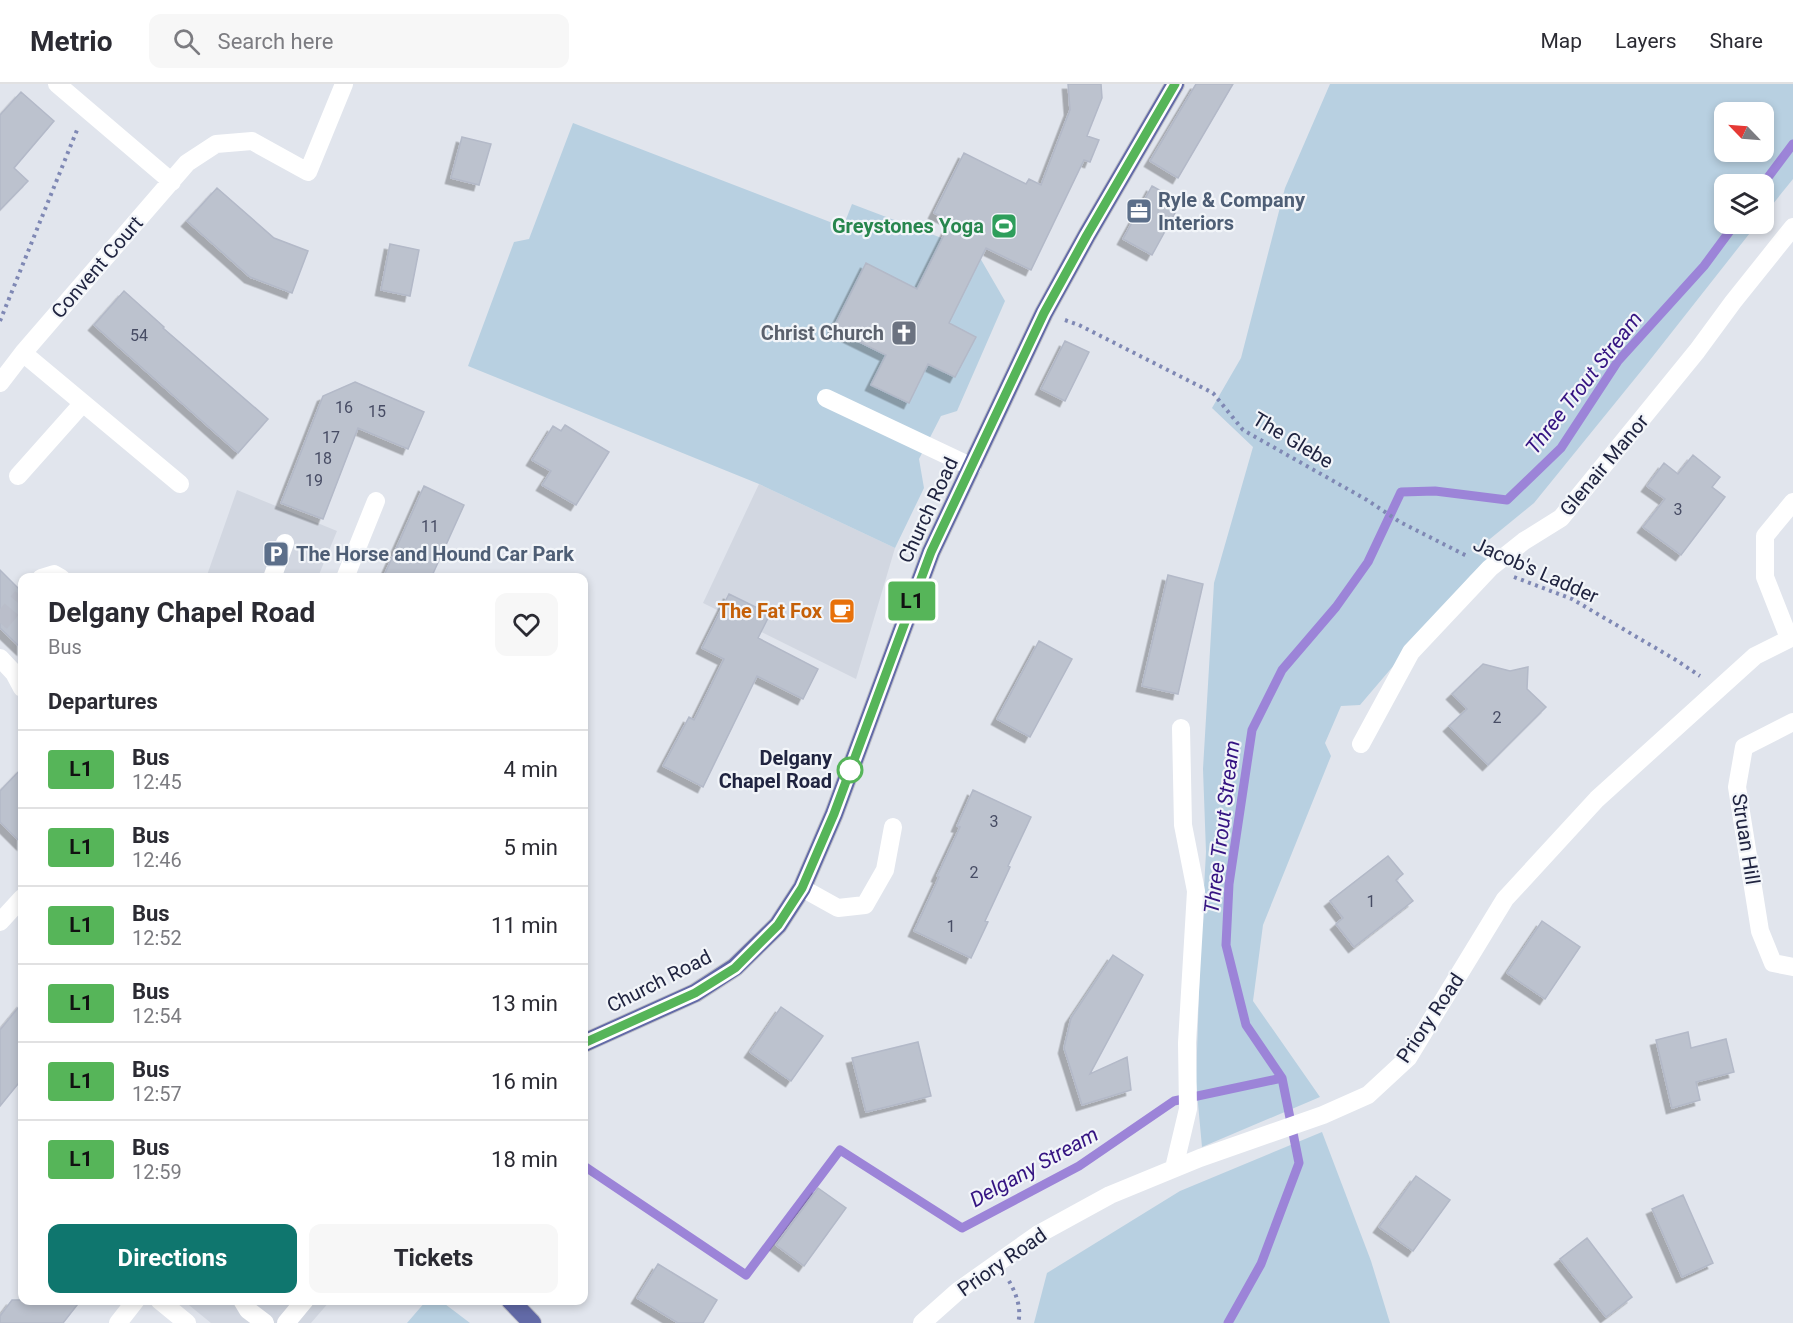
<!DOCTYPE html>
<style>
:root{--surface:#fff;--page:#f7f7f7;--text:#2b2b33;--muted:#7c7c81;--line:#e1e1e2;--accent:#0f766e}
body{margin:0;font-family:Roboto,sans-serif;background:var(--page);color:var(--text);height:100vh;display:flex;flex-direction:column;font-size:22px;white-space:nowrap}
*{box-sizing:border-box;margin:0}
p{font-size:20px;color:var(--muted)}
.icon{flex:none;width:33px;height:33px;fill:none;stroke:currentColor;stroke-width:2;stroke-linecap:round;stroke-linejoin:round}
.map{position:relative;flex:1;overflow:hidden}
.details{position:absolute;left:18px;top:489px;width:570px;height:732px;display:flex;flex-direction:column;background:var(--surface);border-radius:12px;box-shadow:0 3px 9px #0003}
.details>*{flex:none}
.badge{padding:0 12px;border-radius:4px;font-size:21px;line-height:39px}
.needle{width:39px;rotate:295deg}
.fabs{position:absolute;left:1714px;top:18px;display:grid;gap:12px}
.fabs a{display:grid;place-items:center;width:60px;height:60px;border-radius:12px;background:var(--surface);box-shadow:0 3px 9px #0003;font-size:30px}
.map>.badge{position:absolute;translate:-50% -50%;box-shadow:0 0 0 3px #fff}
h2{padding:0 30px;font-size:22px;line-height:54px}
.round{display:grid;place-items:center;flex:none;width:63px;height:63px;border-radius:12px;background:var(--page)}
.overview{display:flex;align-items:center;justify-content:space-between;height:102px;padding:0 30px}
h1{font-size:28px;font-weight:700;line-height:45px}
.cta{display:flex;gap:12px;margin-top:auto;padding:12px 30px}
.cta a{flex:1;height:69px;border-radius:12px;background:var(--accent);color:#fff;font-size:24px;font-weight:700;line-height:69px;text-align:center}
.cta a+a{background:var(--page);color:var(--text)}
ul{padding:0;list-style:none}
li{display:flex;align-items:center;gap:18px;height:78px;padding:0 30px;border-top:2px solid var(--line)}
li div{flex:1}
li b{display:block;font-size:22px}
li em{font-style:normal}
li .badge{min-width:66px;font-weight:700;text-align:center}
header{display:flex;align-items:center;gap:36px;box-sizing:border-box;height:84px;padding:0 30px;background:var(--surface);border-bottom:2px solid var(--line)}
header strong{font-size:28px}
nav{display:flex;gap:33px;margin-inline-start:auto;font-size:21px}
.search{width:420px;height:54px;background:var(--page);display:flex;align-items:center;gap:15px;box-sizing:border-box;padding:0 21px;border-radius:12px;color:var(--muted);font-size:22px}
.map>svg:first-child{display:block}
</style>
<header>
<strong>Metrio</strong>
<div class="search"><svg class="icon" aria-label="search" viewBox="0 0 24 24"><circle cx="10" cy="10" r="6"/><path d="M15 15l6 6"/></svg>Search here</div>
<nav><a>Map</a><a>Layers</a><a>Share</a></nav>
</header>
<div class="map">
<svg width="1793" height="1239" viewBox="0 0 1793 1239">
<defs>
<filter id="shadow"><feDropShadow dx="-5.5" dy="5.5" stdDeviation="0" flood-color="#0004"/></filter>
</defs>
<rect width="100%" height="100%" fill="#e1e5ed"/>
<path fill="#d2d7e1" d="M759 400 895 464 856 595 703 519Z
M237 406 337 447 318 493 206 494Z
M184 1217H330L311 1239H211Z"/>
<path fill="#b8d0e1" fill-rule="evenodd" d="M1330 0H1793V95L1764 131V100H1725V140H1757L1646 281 1534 419 1474 468 1488 476 1470 492 1360 621 1341 622 1325 659 1331 672 1263 841 1253 917 1320 1013 1202 1063 1196 998 1200 877 1206 768 1203 685 1214 499 1253 363 1212 324 1241 274 1285 104ZM1725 28H1764V68H1725Z
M573 39 843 143 852 120 976 167 1005 217 957 327 941 332 919 375 924 404 895 464 759 400 468 282 514 158 529 155Z
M1322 1048 1371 1177 1390 1239H1034L1047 1189 1180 1107Z
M426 1217H441L470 1239H407Z"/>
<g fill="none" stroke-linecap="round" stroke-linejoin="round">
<path stroke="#9c84d8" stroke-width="9" d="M1763 100 1793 60
M584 1082 746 1191 840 1066 962 1144 1079 1082 1174 1017 1282 994
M1228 1239 1261 1180 1299 1079 1282 994 1246 941 1226 861 1229 800 1252 646 1282 586 1336 523 1368 478 1401 408 1435 407 1507 416 1561 364 1618 277 1704 182 1735 140"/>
</g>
<path fill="#bcc2ce" stroke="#b3b9c8" stroke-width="1.5" filter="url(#shadow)" d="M1068 0H1101L1102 14 1087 52 1099 56 1090 78 1084 76 1031 186 986 164 949 239 976 253 955 293 928 280 909 319 871 301 886 271 833 245 866 179 917 205 951 137 934 129 964 69 1026 100 1029 95 1041 101 1070 26Z
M1196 0H1233L1178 94 1150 77Z
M21 8 54 37 14 84 28 97 0 126V31Z
M462 53 491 60 479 101 451 94Z
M1152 102 1181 118 1152 171 1123 155Z
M217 104 274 154 308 167 292 209 250 193 187 137Z
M390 160 419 166 410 212 381 206Z
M124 207 164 243 163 244 268 335 238 369 94 241Z
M1065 257 1089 268 1065 317 1041 305Z
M355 298 424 328 408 365 358 344 323 435 281 419 323 312Z
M565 341 609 368 576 421 542 401 551 387 532 376 553 342 561 347Z
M1693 371 1720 393 1712 403 1725 413 1681 471 1643 443 1665 415 1647 402 1664 379 1678 390Z
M424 402 464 421 431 494H383Z
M0 486 22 508V565L0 544Z
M1168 491 1203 500 1178 610 1142 602Z
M729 510 770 530 758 554 818 585 803 615 757 592 703 703 663 682 689 633 694 636 724 575 702 564Z
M1039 557 1072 575 1030 653 997 635Z
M1483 580 1510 587 1528 583 1527 605 1546 623 1488 681 1449 642 1467 625 1452 610Z
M22 684V760L0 738V707Z
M973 706 1031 733 1008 782 1010 783 985 837 988 838 971 874 914 847 939 793 937 792 960 743 957 742Z
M1388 772 1403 790 1396 796 1413 817 1354 863 1336 840 1343 834 1330 817Z
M1542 837 1580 863 1545 915 1507 889Z
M1113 871 1143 891 1090 990 1127 973 1131 1006 1082 1021 1064 964 1071 934Z
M22 919V995L0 1022V946Z
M781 923 823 952 791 997 750 968Z
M1688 948 1691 964 1726 955 1734 988 1696 998 1700 1016 1672 1024 1656 956Z
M918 958 931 1012 866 1028 852 974Z
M1416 1092 1450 1116 1413 1167 1379 1143Z
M818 1104 846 1124 804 1182 776 1161Z
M1683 1111 1713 1179 1682 1193 1652 1125Z
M1587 1154 1632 1213 1606 1233 1560 1175Z
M658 1180 717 1216 703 1239H678L637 1214Z
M12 1216H81L63 1239H0V1232Z"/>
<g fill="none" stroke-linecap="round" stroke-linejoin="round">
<path stroke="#babeca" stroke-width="18" stroke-dasharray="18 9" stroke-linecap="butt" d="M0 539 22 513"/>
<defs>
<path id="major" d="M584 959 695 909 735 883 778 841 802 804 834 730 931 468 1044 229 1087 151 1175 0
M510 1216 532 1239"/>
</defs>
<use href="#major" stroke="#c1c2ca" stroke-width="20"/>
<path stroke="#7f88b4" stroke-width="4" stroke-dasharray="3 4.5" stroke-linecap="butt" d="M1065 236 1079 241 1213 309 1243 346 1367 416 1400 438 1469 473
M0 237 77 46
M1514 493 1572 515 1676 576 1700 592
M1009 1197C1016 1209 1022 1225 1018 1239"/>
<path stroke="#fff" stroke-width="18" d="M57 0 172 98
M23 269 180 400
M0 299 23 269 187 79 216 60 252 57 308 88 344 0
M826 314 972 383
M18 392 83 319
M41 494 54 490 61 494
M272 494 285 459
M345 494 376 417
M1789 554 1765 493V452L1793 418
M0 574 14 589 22 604
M1793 638 1744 663 1737 703 1760 847 1773 879 1793 883
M1361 660 1411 568 1490 484 1524 457 1561 434 1697 267 1733 218 1793 143
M802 804 838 824 865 821 885 786 893 743
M0 838 22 814
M1174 1084 1188 1025 1187 959 1196 807 1183 741 1181 644
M159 1216 187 1239
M242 1216 248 1226 265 1239
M118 1239 136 1216
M286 1239 305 1216
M922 1239 958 1207 1037 1151 1110 1111 1200 1074 1323 1031 1368 1011 1408 974 1505 815 1597 715 1755 572 1793 553"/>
<use href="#major" stroke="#626aa7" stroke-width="18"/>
</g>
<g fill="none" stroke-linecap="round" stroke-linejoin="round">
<defs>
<path id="line" d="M584 959 695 909 735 884 778 841 802 804 834 730 931 468 1044 229 1087 151 1175 0"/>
</defs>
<use href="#line" stroke="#fff" stroke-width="14"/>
<use href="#line" stroke="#56b559" stroke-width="9"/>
</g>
<defs>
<symbol id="office-square" viewBox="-11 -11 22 22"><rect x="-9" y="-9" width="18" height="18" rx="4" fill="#5c6f8a" stroke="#f2f5f9"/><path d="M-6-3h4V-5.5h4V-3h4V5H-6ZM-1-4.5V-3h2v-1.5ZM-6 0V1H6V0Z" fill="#fff"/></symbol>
<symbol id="stadium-square" viewBox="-11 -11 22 22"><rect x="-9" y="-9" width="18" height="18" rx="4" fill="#2e9e5b" stroke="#f2f5f9"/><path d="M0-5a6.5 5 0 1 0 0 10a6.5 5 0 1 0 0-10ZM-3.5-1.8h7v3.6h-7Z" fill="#fff"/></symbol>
<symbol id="church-square" viewBox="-11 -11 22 22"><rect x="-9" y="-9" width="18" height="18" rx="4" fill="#6b7280" stroke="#f2f5f9"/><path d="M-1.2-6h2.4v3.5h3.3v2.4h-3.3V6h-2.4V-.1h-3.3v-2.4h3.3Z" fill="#fff"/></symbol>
<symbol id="parking-square" viewBox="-11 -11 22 22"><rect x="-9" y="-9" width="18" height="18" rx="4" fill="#5c6f8a" stroke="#f2f5f9"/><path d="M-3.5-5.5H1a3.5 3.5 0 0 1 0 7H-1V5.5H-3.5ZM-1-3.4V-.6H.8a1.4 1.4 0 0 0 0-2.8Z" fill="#fff"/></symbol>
<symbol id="cafe-square" viewBox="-11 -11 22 22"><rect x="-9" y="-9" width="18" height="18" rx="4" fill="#e8710a" stroke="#f2f5f9"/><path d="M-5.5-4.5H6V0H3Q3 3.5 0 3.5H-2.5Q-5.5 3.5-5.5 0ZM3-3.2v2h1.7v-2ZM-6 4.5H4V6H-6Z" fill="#fff"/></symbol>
</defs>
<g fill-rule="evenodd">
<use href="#office-square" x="1124" y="112" width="30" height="30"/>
<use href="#stadium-square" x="989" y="127" width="30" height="30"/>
<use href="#church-square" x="889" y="234" width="30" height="30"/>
<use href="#parking-square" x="261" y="455" width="30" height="30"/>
<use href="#cafe-square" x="827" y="512" width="30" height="30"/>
</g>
<circle fill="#fff" stroke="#56b559" stroke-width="3" cx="850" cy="686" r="12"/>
<g text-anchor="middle" stroke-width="4.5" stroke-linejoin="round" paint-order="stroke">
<g font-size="16" fill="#474c64">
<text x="139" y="257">54</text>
<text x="344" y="329">16</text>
<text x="377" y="333">15</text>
<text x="331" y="359">17</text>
<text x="323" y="380">18</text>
<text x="314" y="402">19</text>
<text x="1678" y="431">3</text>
<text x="430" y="448">11</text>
<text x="1497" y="639">2</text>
<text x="994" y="743">3</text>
<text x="974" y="794">2</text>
<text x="1371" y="823">1</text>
<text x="951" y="848">1</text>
</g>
<g font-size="20" font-weight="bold" fill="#4e5e75" stroke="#f2f5f9" text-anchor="start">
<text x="1158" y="123">Ryle &amp; Company<tspan x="1158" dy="23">Interiors</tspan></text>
<text x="296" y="477">The Horse and Hound Car Park</text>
</g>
<g font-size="20" font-weight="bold" fill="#27864d" stroke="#f2f5f9" text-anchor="end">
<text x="984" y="149">Greystones Yoga</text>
</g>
<g font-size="20" fill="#202440" stroke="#f2f5f9">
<text transform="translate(97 183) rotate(-49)" y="7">Convent Court</text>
<text transform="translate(1293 356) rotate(31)" y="7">The Glebe</text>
<text transform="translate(1604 381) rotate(-50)" y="7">Glenair Manor</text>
<text transform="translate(928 426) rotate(-65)" y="7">Church Road</text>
<text transform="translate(1536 486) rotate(24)" y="7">Jacob's Ladder</text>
<text transform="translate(1746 755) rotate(81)" y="7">Struan Hill</text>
<text transform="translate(659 897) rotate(-27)" y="7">Church Road</text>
<text transform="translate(1430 934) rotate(-56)" y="7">Priory Road</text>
<text transform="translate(1002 1178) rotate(-35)" y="7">Priory Road</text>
</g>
<g font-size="20" font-weight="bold" fill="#5b616d" stroke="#f2f5f9" text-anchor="end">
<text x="884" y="256">Christ Church</text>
</g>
<g font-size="20" font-weight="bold" fill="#c56008" stroke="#f2f5f9" text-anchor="end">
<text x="822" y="534">The Fat Fox</text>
</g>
<g font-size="20" font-weight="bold" fill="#202440" stroke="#f2f5f9" text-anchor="end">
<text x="832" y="681">Delgany<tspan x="832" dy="23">Chapel Road</tspan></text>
</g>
<g font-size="21" font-style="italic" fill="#351482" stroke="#f2f5f9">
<text transform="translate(1584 299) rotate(-52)" y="7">Three Trout Stream</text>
<text transform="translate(1222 743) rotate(-83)" y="7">Three Trout Stream</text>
<text transform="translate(1034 1083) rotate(-29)" y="7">Delgany Stream</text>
</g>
</g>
</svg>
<div class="fabs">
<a><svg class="needle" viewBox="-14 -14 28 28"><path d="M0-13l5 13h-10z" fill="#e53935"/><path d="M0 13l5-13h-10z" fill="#7c7c81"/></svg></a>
<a><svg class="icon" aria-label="layers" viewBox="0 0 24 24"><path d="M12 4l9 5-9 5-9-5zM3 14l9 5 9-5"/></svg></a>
</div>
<b class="badge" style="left:912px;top:517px;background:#56b559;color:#111">L1</b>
<section class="details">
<div class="overview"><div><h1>Delgany Chapel Road</h1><p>Bus</p></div><a class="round"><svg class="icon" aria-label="heart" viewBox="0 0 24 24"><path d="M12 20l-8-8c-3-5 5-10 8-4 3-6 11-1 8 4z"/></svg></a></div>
<h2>Departures</h2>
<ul>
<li><span class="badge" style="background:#56b559;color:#111">L1</span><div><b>Bus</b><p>12:45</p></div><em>4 min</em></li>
<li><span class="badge" style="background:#56b559;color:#111">L1</span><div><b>Bus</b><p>12:46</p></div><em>5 min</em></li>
<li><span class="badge" style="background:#56b559;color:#111">L1</span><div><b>Bus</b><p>12:52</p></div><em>11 min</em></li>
<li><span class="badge" style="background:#56b559;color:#111">L1</span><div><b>Bus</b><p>12:54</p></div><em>13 min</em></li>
<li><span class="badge" style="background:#56b559;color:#111">L1</span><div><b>Bus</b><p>12:57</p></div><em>16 min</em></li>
<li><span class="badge" style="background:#56b559;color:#111">L1</span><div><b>Bus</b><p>12:59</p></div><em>18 min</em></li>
</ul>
<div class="cta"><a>Directions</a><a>Tickets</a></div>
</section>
</div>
